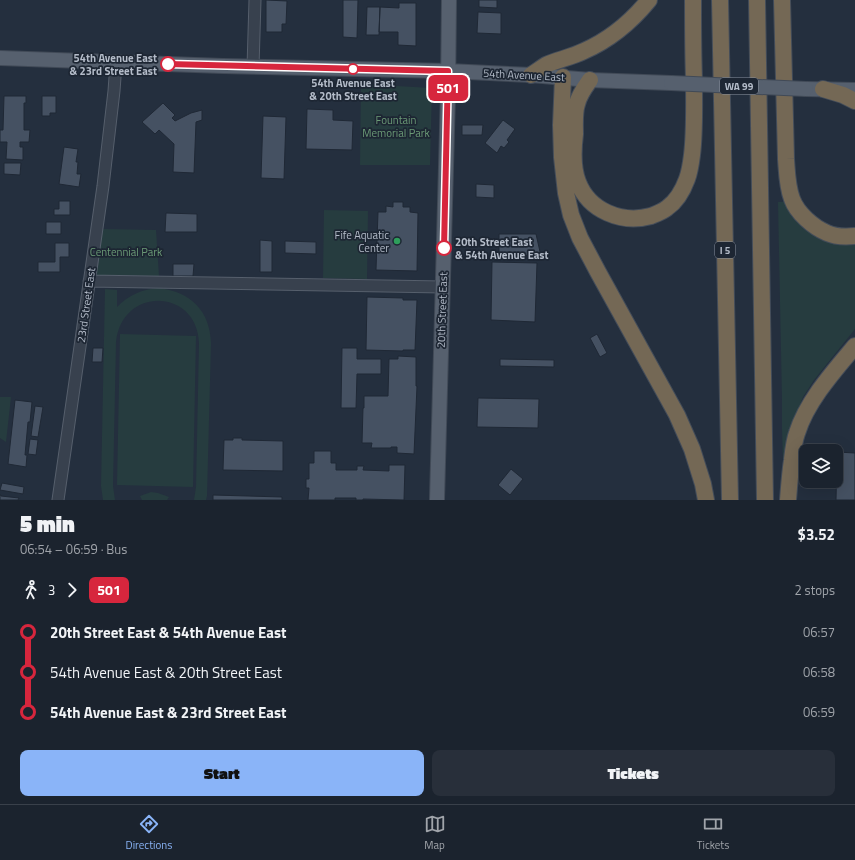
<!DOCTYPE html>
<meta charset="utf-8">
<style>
:root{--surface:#1b232e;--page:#282f3a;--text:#f1f3f6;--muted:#a0a4aa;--line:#39404a;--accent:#8ab4f8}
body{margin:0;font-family:"Titillium Web",sans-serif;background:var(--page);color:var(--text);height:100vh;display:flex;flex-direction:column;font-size:15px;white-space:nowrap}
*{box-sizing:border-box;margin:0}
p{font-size:13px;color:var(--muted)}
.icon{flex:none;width:22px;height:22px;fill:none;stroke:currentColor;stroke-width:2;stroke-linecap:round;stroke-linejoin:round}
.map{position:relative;height:500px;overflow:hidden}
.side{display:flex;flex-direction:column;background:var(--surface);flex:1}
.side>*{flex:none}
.badge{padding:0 8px;border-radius:6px;font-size:14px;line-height:26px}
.fabs{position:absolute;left:799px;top:444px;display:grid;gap:8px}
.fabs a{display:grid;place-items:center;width:44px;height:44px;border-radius:8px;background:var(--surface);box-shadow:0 4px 16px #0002,0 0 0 1px var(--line);font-size:20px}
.map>.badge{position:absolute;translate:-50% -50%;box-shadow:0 0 0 2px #fff}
.legs{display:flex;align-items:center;gap:6px;height:44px;padding:0 20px;font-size:13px}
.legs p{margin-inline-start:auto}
.overview{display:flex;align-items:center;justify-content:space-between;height:68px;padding:0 20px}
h1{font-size:22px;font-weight:800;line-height:30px}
.action{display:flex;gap:8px;margin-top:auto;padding:8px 20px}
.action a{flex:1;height:46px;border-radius:8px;background:var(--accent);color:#111;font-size:16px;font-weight:800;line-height:46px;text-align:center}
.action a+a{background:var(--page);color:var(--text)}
ul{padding:0 20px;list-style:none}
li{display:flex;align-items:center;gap:14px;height:40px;font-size:15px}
li i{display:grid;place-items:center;width:6px;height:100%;margin:0 5px;background:currentColor}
li i::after{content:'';width:10px;height:10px;margin:-5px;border:3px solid;border-radius:50%;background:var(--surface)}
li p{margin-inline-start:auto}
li:first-child i{background:linear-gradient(#0000 50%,currentColor 0)}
li:last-child i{background:linear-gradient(currentColor 50%,#0000 0)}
.dock{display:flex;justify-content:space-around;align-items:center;height:56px;border-top:1px solid var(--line);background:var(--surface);font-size:11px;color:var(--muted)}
.dock a{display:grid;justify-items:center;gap:2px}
.dock .selected{color:var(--accent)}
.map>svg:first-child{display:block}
</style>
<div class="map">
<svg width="855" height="500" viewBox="0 0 855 500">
<rect width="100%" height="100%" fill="#242f3e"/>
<path fill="#263c3f" d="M361 84 432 88 430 165H360Z
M778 202H785L855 243V329L814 380 803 397 797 413 789 442 785 462H783L782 429V400Z
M324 210 368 211 367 279 323 278Z
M103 229 156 230 159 276 93 275Z
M159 288C191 292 210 311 211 343L207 496 206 500H194L196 487 199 343C197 288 122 286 116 342L113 486 115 500H103L101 486 105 289 117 290V307C129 295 142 289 159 288Z
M120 334 196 336 193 487 117 485Z
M0 397H11L6 442 0 438Z
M151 492 158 493 169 497 167 500H142L140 496Z"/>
<path fill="#455162" stroke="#1f2835" d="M266 0 287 1 286 24H282V32H266Z
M343 0H358L357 38 343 37Z
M479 0H497V8L479 7Z
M399 3H416V46L398 45V32H379L380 7 399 8Z
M367 7H380L379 35H366Z
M478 12 501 13V34L477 33Z
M4 96H26V103H24V130H30L29 142H20V147H23V160L6 159 7 142H0V130H3Z
M42 96H56V113H50V116H42Z
M163 103 175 115 172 118 175 121 191 113 202 110V120L196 122 194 173 173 172 174 144 159 130 155 134 142 122Z
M307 109 333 110V120L353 121 352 150 306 149Z
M263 116 286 117 284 179 261 178Z
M503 120 515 129 507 140 509 142 504 148 501 146 497 153 485 143Z
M462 125H483L482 135H462Z
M64 147 78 149 76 162H78L77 174H81L79 187 59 184Z
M4 163H21L20 175 4 174Z
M476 184 494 185V198L476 197Z
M59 201H70V215H54V209H59Z
M393 202H403V207H410V212L418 213 417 271 376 270 378 212H386V206L393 207Z
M166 213 197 214V232H165Z
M46 222H61V234H46Z
M499 234H536L541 256 499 255Z
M260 240 272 241V272H260Z
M285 241 316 242V254L285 253Z
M55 243H69V257H60V272H38V262H55Z
M492 262 537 263 535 322 491 320Z
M173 264H194L193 276H173Z
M367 297 403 298V300H417L415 350H403V351L366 350Z
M597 334 607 353 600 357 590 338Z
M93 348H103L102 362H92Z
M342 348H357V359H381V374H357L356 408H341Z
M398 356 416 357V386H417L414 454 397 453V447H391V448H371L372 443H362L363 408H364V396H388L389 359H398Z
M500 359 554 360V367L500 366Z
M478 398 539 399 538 428 477 427Z
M15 400 32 402 30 422H28L25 455H27L26 467 8 464Z
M35 406 43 407 38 437 31 436Z
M233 438H242V440L283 441V471L223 470 224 440H233Z
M30 439 38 440 36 455 28 454Z
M314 451H331V463H336V470H357V466H364L363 470 389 471V465H405L404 500 363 499V500H356V498H335V500H308L309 488H306V479H309V463H314Z
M837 452 855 453V500H836Z
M511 469 523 479 510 495 498 485Z
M2 483 24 487 23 494 0 490Z
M0 495H1V496L19 498 18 500H0Z
M213 495 282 497V500H213Z"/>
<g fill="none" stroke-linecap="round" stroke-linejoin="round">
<defs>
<path id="minor" d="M253 67 255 0
M89 281 443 287
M58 500 103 186 114 91 116 63"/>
<path id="major" d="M0 58 223 66 448 71 531 75 590 80 671 83
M806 89 855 90
M437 500 448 93 449 0"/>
<path id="highway" d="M720 0 730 500
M757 0 765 500
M782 0 786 159C787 172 787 186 792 199 797 213 813 227 827 233 836 237 846 237 855 236
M531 75C536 72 541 68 546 65 557 60 572 57 584 51 609 40 631 22 649 0
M563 77 561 125 562 157 566 193 571 215 580 238 598 272 677 415 692 449 703 484 706 500
M590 80C585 87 579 95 577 104 574 113 575 124 575 134 573 150 572 167 578 182 589 211 622 224 651 216 656 214 662 212 667 208 677 201 683 190 687 179 690 171 691 163 692 155 695 130 694 104 694 79 693 53 693 26 693 0
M823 89 843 95 855 101
M788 500C789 487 790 473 792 460 793 451 794 441 797 433 807 401 834 371 855 346"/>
</defs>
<use href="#minor" stroke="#565f6c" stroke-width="13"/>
<use href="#major" stroke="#414a57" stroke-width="16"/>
<use href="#highway" stroke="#434c59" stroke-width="18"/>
<use href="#minor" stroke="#38414e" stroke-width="11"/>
<use href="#major" stroke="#56606e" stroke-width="14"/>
<use href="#highway" stroke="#746855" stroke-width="16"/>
<defs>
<path id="major-bridge" d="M671 83 806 89"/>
</defs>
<use href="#major-bridge" stroke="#414a57" stroke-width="16" stroke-linecap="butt"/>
<use href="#major-bridge" stroke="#56606e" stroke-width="14"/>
</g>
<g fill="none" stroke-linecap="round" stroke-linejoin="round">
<defs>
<path id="line-1" d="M168 64 448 71 444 248"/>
</defs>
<use href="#line-1" stroke="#fff" stroke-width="9"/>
<use href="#line-1" stroke="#d7263d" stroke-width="6"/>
</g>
<g fill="#fff" stroke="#d7263d" stroke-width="2">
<circle cx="168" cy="64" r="7"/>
<circle cx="353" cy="69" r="5"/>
<circle cx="444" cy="248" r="7"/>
</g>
<circle fill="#2e9e5b" stroke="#1d2633" stroke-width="1.5" cx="397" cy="241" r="4"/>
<g text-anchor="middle" stroke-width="3.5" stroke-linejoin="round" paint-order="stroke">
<g fill="#1d2633" stroke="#878f9c" stroke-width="1">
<rect x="720" y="78" width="38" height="16" rx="3"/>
<rect x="715" y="242" width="20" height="16" rx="3"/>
</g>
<g font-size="10" font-weight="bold" fill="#b4bcc9">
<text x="739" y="90">WA 99</text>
<text x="725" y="254">I 5</text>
</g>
<g font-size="11" font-weight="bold" fill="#b4bcc9" stroke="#1d2633" text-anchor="end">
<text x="157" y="62">54th Avenue East<tspan x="157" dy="13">&amp; 23rd Street East</tspan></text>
<text x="353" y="87" text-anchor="middle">54th Avenue East<tspan x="353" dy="13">&amp; 20th Street East</tspan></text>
<text x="455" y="246" text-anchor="start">20th Street East<tspan x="455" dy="13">&amp; 54th Avenue East</tspan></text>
</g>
<g font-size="11" fill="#b4bcc9" stroke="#1d2633">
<text transform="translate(524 75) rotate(3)" y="4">54th Avenue East</text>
<text transform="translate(86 305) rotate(-82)" y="4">23rd Street East</text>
<text transform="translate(442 310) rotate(-88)" y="4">20th Street East</text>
</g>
<g font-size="11" fill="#6b9a76" stroke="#1d2633">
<text x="396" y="124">Fountain<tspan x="396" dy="13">Memorial Park</tspan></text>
<text x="126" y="256">Centennial Park</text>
</g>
<g font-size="11" fill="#b4bcc9" stroke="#1d2633" text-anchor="end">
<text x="389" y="239">Fife Aquatic<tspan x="389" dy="13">Center</tspan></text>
</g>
</g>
</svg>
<div class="fabs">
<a><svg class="icon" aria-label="layers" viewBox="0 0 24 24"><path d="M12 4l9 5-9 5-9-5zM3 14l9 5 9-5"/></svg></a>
</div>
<b class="badge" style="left:448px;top:88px;background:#d7263d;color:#fff">501</b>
</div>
<section class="side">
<div class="overview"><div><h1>5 min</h1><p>06:54 – 06:59 · Bus</p></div><b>$3.52</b></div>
<div class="legs"><svg class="icon" aria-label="walk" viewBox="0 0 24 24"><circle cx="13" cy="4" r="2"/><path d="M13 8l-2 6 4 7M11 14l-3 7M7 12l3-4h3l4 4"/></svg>3<svg class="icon" aria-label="forward" viewBox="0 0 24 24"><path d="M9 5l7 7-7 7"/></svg><b class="badge" style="background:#d7263d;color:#fff">501</b><p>2 stops</p></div>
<ul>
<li><i style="color:#d7263d"></i><b>20th Street East &amp; 54th Avenue East</b><p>06:57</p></li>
<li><i style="color:#d7263d"></i><span>54th Avenue East &amp; 20th Street East</span><p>06:58</p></li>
<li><i style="color:#d7263d"></i><b>54th Avenue East &amp; 23rd Street East</b><p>06:59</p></li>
</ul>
<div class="action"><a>Start</a><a>Tickets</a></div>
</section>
<nav class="dock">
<a class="selected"><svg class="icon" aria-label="directions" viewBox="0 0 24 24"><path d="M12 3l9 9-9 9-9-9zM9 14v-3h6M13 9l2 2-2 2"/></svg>Directions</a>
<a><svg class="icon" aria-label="map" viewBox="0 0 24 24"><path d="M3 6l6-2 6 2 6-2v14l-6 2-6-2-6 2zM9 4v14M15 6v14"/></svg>Map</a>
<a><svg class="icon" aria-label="tickets" viewBox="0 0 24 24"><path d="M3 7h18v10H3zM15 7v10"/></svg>Tickets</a>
</nav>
